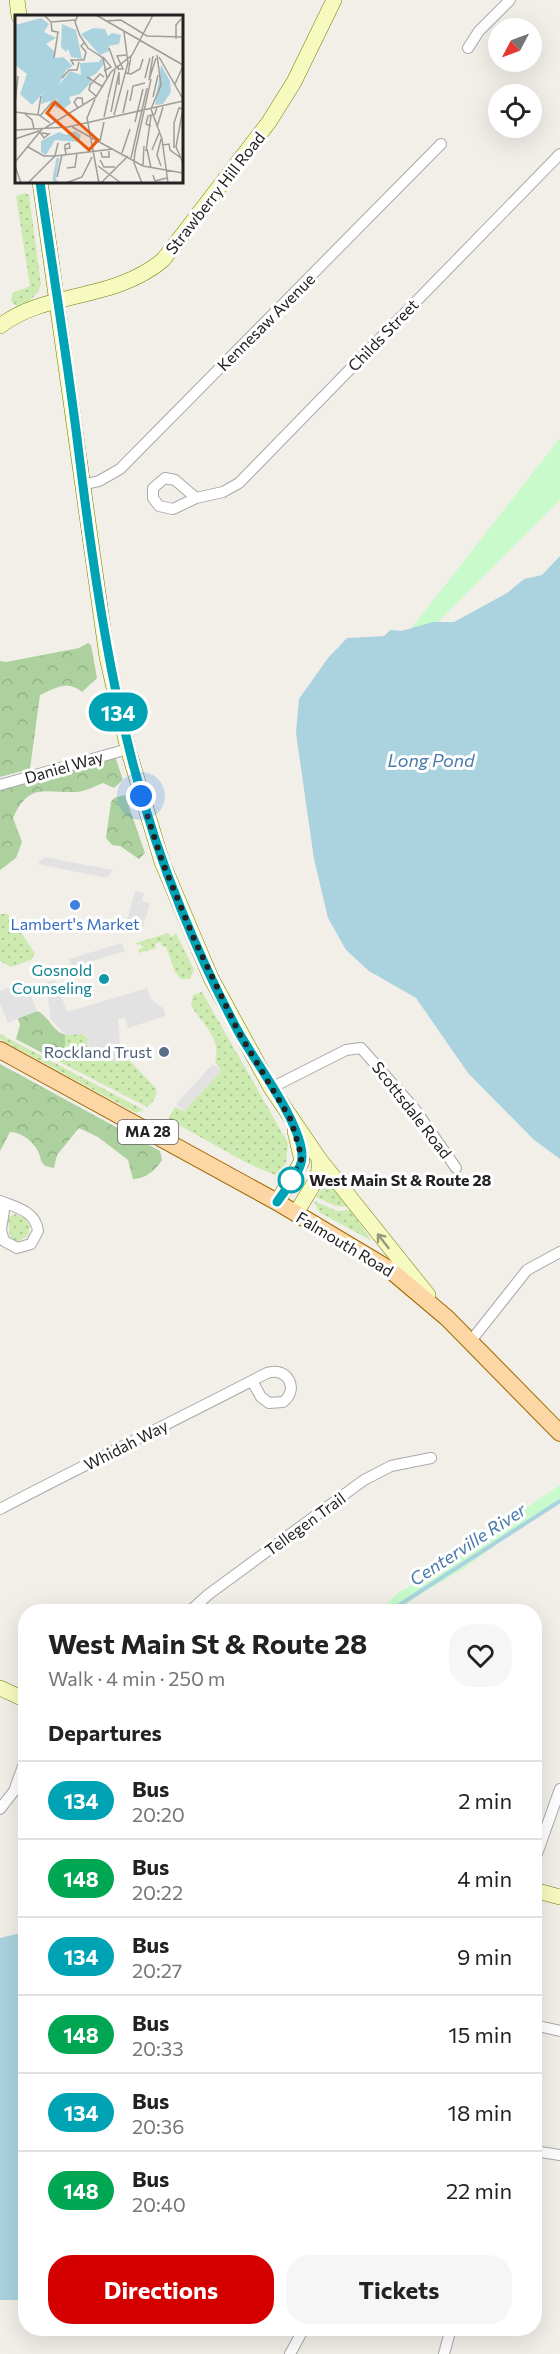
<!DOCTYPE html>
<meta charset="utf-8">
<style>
:root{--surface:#fff;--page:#f6f6f6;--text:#222;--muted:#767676;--line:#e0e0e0;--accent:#d40000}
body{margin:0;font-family:Commissioner,sans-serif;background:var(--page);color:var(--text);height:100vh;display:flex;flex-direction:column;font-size:22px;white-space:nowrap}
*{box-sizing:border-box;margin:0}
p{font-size:20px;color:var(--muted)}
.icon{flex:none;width:33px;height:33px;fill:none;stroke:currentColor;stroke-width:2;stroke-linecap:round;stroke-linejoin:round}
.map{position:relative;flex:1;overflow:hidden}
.details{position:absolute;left:18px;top:1604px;width:524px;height:732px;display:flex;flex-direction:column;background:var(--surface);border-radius:24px;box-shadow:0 6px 24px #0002}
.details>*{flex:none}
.badge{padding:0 12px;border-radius:20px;font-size:21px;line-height:39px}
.needle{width:39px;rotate:229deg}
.controls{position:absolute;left:488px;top:18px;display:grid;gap:12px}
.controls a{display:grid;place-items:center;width:54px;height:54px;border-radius:50%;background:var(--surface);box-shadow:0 6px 24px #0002;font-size:30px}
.you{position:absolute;width:30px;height:30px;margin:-15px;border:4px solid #fff;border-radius:50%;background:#1a73e8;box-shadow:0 0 0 9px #1a73e833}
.map>.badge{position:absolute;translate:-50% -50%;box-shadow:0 0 0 3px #fff}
h2{padding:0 30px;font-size:22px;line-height:54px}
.round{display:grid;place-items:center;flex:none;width:63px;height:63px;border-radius:24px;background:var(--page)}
.summary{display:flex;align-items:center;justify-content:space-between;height:102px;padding:0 30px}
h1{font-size:28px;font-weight:700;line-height:45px}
.action{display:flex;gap:12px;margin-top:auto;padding:12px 30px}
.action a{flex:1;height:69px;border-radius:24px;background:var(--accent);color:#fff;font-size:24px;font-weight:700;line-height:69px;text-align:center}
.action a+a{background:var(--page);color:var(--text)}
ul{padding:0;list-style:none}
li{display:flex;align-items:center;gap:18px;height:78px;padding:0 30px;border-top:2px solid var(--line)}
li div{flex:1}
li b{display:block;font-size:22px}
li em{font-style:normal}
li .badge{min-width:66px;font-weight:700;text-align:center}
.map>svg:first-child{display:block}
</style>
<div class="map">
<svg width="560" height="2354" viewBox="0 0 560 2354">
<defs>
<pattern id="grass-dots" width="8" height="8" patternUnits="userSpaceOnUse" patternTransform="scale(1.5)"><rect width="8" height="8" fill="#cdebb0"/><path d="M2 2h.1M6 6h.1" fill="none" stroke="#b0c997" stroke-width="1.8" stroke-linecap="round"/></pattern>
<pattern id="forest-crowns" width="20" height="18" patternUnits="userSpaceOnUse" patternTransform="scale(1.5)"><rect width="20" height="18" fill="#add19e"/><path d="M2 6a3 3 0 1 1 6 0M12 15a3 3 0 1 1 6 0" fill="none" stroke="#95b388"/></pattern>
</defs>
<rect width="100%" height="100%" fill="#f2efe9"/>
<path fill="url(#grass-dots)" d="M25 193 29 195 41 284 38 292 29 301 32 304 18 308 11 301 12 293 30 286 16 196Z
M0 914H8L35 953 31 960 11 967 0 961Z
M168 933 172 937 176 933 194 970 190 979H181L175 972 166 946 162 947 161 942 155 944 156 948 139 953 138 950 143 947 141 944 137 945 136 943Z
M202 992 288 1143 286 1163 275 1175 247 1163 168 1119 175 1107 184 1111 221 1071 215 1062C222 1037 202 1025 191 1005L193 995Z
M81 1033 88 1038 87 1046 117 1063 121 1056H125L156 1088C158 1097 153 1102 147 1107L50 1057 61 1050 65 1035Z
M0 1034 144 1110 136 1113 0 1039Z
M328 1181 348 1207 336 1206 316 1197Z
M314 1201 337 1211 350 1210 372 1241 319 1212Z
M15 1214 25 1218 30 1226 28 1236 17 1242 10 1238 8 1217Z"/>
<path fill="url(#forest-crowns)" d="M88 643 91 645 97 678 82 692C67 680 56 688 40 695L30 769 0 777V661L6 662 79 648Z
M112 758 116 759 123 780 114 788 103 783C95 786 84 792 76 792 44 793 29 782 13 818L22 842 16 858 0 870V789Z
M125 795 145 853 139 859 120 846 112 845 106 838 111 802 114 798Z
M37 1011C49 1016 51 1030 65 1035V1045L50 1057 16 1039 20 1025 18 1018Z
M0 1064 160 1151 162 1160C156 1170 145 1179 133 1179L128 1160 98 1137 79 1128 57 1155 54 1168 45 1166 41 1161C40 1147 24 1132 10 1132L0 1151Z"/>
<path fill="#c8facc" d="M560 438V500L432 628 410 630Z
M560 1485V1498L463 1569 414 1598 398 1611H379L399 1592 418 1582Z"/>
<path fill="#e2e2e2" d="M44 857 113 870 107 878 38 864Z
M135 891 144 893 142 901 150 903 143 927 135 925 134 930 125 927Z
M122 943 125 951 72 967 69 959Z
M55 980 67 1012 147 988 150 998 164 1009 165 1016 128 1028 125 1018 118 1019 121 1056 117 1063 86 1045 88 1038 85 1034 65 1035 51 1019 45 983Z
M25 981 37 1011 8 1023 0 1004V991Z
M213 1064 221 1071 184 1111 176 1104Z"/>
<path fill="#aad3df" d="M560 556V1159L533 1139 468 1073 416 998 369 971 346 950 328 918 314 859 296 733 299 699 328 658 347 638 384 636 390 630 401 631 433 622H454L507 593 524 579 542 575Z
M25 1932V2300H0V1938Z"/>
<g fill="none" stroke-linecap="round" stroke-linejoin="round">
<path stroke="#aad3df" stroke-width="4" d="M390 1611 560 1501"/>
<defs>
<path id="street" d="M468 48 479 31 510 0
M165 478 175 480 196 498 173 509 159 506 153 498V488Z
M82 485 99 481 120 469 441 144
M196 498 223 492 239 483 560 154
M0 785 128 749
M271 1088 346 1050 361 1048 414 1108 456 1168
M0 1201C15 1207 36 1211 38 1231L31 1244 17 1248 4 1241 1 1230 5 1203
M470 1342 527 1270 560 1252
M0 1509C88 1463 178 1419 267 1373 287 1366 300 1389 283 1402L269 1403 261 1397 252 1381
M190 1611 209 1594 364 1480 391 1466 431 1458
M0 1809 14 1791 26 1758
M534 1862 560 1789
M534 2025 560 2031
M534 2151 560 2155
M290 2354 304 2328
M444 2354 451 2328"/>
<path id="secondary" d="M17 0 19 16
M40 182 107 657 128 749 162 862 211 978 271 1088 320 1160 428 1295
M0 326C47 290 112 302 163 260L269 122 294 82 334 0
M277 1202 302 1161 295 1131
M296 1213 318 1177 320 1160
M0 1688 26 1700
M534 1890 560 1897"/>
<path id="primary" d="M0 1050 277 1202 389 1269 447 1318 560 1433"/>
</defs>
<use href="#street" stroke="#a9a9a9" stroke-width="12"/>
<use href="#secondary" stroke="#707d05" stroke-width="16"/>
<use href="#primary" stroke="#a06b00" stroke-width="18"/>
<use href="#street" stroke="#fff" stroke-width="10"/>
<use href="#secondary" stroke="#f7fabf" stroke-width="15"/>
<use href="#primary" stroke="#fcd6a4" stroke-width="16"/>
</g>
<defs><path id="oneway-shaft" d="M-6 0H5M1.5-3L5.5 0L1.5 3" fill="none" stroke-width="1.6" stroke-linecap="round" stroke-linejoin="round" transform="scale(1.5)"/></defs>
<use stroke="#979978" href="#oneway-shaft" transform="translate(383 1241) rotate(-128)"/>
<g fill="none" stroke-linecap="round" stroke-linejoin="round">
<defs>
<path id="line" d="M40 182C53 272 68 363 79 454 98 610 121 763 181 909 198 951 217 992 238 1031 255 1062 301 1122 302 1155 303 1170 285 1190 277 1202"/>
</defs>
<use href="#line" stroke="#fff" stroke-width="14"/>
<use href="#line" stroke="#00a3b4" stroke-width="9"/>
<path stroke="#222" stroke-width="6" stroke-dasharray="0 10.8" d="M141 796 162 861 195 941 239 1033 291 1120 302 1158 288 1185 291 1180"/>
</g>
<circle fill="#3f7fe0" stroke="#fff" stroke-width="2" cx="75" cy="905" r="6"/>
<circle fill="#0f9aa8" stroke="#fff" stroke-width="2" cx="104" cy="979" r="6"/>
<circle fill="#5c6f8a" stroke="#fff" stroke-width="2" cx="164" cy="1052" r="6"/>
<circle fill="#fff" stroke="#00a3b4" stroke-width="3" cx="291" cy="1180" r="12"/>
<g text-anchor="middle" stroke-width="6" stroke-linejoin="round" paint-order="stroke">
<rect fill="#fff" stroke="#646464" stroke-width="1.5" x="118" y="1120" width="60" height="24" rx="4.5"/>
<g font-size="15" font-weight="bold" fill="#222">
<text x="148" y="1137">MA 28</text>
</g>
<g font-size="16" fill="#222" stroke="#fff">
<text transform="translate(215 193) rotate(-52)" y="6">Strawberry Hill Road</text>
<text transform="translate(266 322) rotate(-45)" y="6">Kennesaw Avenue</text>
<text transform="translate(383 335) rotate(-46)" y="6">Childs Street</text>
<text transform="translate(64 767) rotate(-16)" y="6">Daniel Way</text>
<text transform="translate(412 1110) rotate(52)" y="6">Scottsdale Road</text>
<text transform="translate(345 1244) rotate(31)" y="6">Falmouth Road</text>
<text transform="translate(126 1445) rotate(-27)" y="6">Whidah Way</text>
<text transform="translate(305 1524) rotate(-36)" y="6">Tellegen Trail</text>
</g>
<g font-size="16" fill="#366cbe" stroke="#fff">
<text x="75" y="930">Lambert's Market</text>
</g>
<g font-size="16" fill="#0d838f" stroke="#fff" text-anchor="end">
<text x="92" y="976">Gosnold<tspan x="92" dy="18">Counseling</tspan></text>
</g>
<g font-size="16" fill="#4e5e75" stroke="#fff" text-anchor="end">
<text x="152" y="1058">Rockland Trust</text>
</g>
<g font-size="16" font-weight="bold" fill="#222" stroke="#fff" text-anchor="start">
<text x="309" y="1186">West Main St &amp; Route 28</text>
</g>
<g font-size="18" font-style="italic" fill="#4a7aab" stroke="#fff">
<text x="431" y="767">Long Pond</text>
<text transform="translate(468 1545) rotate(-33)" y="6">Centerville River</text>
</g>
</g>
<g transform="translate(15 15)">
<rect width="168" height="168" fill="#f2efe9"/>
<path d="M26 3 34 9 29 17 41 23 31 29 40 37 39 43 48 42 58 51 51 55 44 70 55 56 66 60 65 48 84 47 87 42 88 50 82 58 75 62 76 67 65 79 54 82 56 88 47 95 38 91 42 84 26 89 27 80 33 73 17 90 5 79 12 59 0 50V10ZM47 9 61 15 67 44 56 42 53 34 51 37 46 32ZM78 13 90 14 93 21 97 18 106 20 104 29 94 31V36L85 40 66 19ZM146 50 155 66 156 77 148 89 140 90ZM60 116 66 120 64 127 40 125 31 140 26 137V126L44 117 51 120Z" fill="#aad3df"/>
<path fill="none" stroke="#aad3df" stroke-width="3" d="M42 168 39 164 43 143"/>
<path fill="none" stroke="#9f9d99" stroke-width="1.5" d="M29 0 36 7 60 5M63 0 60 7 65 21 73 33 88 43 92 63M81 0 168 50M91 6 106 5 132 21 168 22M36 7 37 16 43 17 39 43M161 24V10L166 4M94 33 101 52M142 40 146 70 136 94 147 124 153 168M138 41 134 65 141 43M88 42 96 52 89 56M144 42 168 84M59 50 56 45H69L71 37 66 31 69 28M103 50V54H108L102 41 111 40M110 58 116 59 125 54 128 44M113 59 116 41M72 62 88 72M47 63 54 55H62L64 47M130 63 135 43M160 69 168 51M81 81 74 75 75 70 85 59 89 62M138 82 143 60M93 83 100 55M80 84 72 103 84 168M115 86 118 71 130 68M0 88 3 61M63 93 59 87 62 83H67L68 91M168 93 161 132 168 148M0 97 24 100 35 108M96 97 104 57V70M9 98 17 105 19 114M108 98 113 75M23 99 26 81M99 100 113 48 109 17M25 101 38 86M89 102 93 84M120 107 128 74M136 111 131 109 133 101 140 99 142 92M57 112 128 151 168 158M142 112 148 92M30 113 81 82 96 57 117 40 138 0M0 115 53 112 168 86M0 124 24 116 29 123 34 119 27 118M146 124 142 140 146 151M85 126 89 107M147 130 154 129 155 135 166 143M13 132 29 141H40L43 128M159 133V108L164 93 168 94M50 134 55 133 54 128 50 130V134L51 139M132 134 136 153M137 135 144 118M120 136 119 148 127 168M131 136 136 101M86 137 87 142H94V136M120 137 136 64M107 138 115 114M47 140 42 162 47 140M116 143 132 73M85 145 89 152H100M0 147 28 113M128 150 129 131M0 151 6 168M83 151 106 168M52 153 60 152 62 138M138 160 140 166 152 163M13 168 40 141 98 134M51 168 67 162 77 142M86 168 113 141"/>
<path fill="#e8590c" fill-opacity="0.15" stroke="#e8590c" stroke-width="3" d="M40 87 83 125 74 135 32 98Z"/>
<rect width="168" height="168" fill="none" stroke="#222" stroke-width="3"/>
</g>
</svg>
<div class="controls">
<a><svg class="needle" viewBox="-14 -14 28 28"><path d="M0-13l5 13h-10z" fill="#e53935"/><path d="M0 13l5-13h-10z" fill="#767676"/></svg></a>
<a><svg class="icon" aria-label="locate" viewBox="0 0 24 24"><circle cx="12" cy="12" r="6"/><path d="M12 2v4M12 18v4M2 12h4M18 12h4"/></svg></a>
</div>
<div class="you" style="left:141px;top:796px"></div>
<b class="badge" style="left:118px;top:712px;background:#00a3b4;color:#fff">134</b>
<section class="details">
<div class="summary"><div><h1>West Main St &amp; Route 28</h1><p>Walk · 4 min · 250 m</p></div><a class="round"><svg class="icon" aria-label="heart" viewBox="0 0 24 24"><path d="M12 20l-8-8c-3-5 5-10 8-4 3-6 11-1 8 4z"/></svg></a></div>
<h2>Departures</h2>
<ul>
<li><span class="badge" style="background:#00a3b4;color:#fff">134</span><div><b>Bus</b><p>20:20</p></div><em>2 min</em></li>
<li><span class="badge" style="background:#00a651;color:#fff">148</span><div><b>Bus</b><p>20:22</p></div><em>4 min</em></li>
<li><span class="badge" style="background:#00a3b4;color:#fff">134</span><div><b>Bus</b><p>20:27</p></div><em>9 min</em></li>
<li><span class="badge" style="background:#00a651;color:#fff">148</span><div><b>Bus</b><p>20:33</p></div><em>15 min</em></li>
<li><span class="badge" style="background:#00a3b4;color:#fff">134</span><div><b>Bus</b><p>20:36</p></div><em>18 min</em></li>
<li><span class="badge" style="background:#00a651;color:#fff">148</span><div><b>Bus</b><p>20:40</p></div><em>22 min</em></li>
</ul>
<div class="action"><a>Directions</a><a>Tickets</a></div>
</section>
</div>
